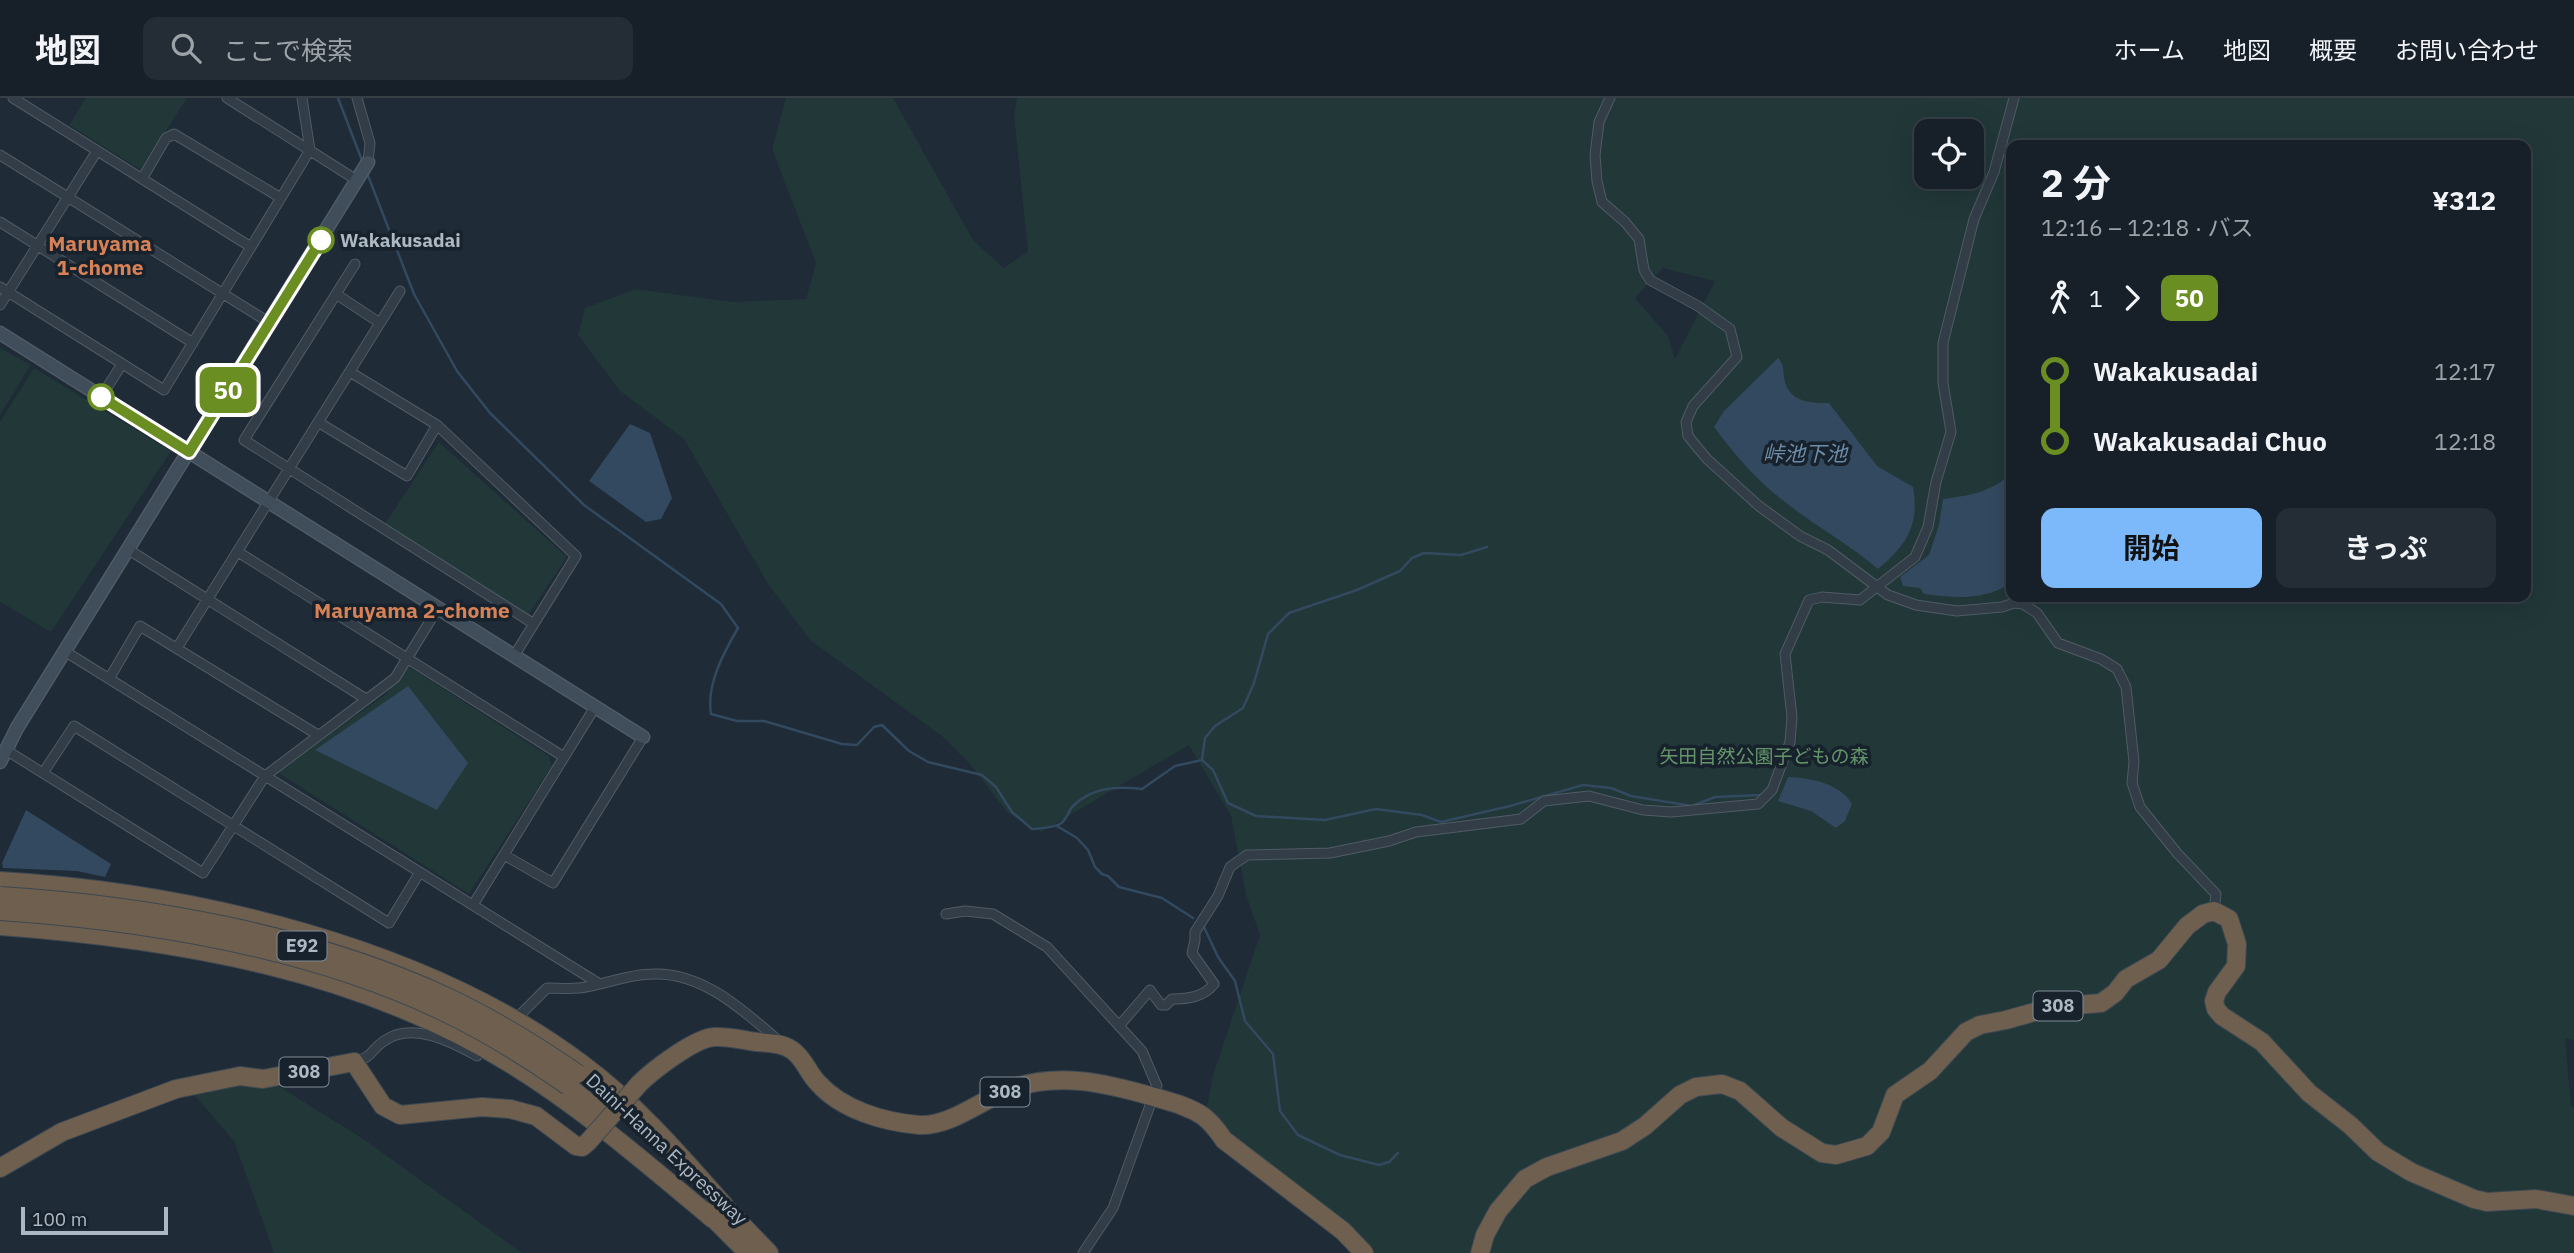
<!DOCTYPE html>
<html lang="ja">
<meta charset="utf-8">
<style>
:root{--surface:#172029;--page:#242d35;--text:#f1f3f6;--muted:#9ea3a8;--line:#363e46;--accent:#7bb9fb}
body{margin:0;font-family:"IBM Plex Sans","Noto Sans JP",sans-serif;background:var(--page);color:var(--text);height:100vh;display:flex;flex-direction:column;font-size:26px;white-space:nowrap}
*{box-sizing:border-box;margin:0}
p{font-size:23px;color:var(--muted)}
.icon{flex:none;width:38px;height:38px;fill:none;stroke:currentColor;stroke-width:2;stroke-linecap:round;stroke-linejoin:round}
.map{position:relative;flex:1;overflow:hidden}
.side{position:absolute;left:2006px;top:42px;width:525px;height:462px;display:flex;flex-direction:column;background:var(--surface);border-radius:14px;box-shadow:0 7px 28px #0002,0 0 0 2px var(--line)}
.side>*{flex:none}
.badge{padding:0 14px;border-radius:10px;font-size:24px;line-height:46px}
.tools{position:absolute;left:1914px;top:21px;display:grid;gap:14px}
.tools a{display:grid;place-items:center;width:70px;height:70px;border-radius:14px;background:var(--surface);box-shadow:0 7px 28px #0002,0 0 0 2px var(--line);font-size:35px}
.scale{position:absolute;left:21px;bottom:18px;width:147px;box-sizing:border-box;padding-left:7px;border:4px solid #acb8c4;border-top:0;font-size:19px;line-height:24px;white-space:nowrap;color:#acb8c4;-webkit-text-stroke:5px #18222c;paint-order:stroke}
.map>.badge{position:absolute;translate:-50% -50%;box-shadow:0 0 0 4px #fff}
.legs{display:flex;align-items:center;gap:10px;height:77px;padding:0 35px;font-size:23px}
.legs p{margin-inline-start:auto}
.headline{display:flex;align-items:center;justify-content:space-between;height:119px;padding:0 35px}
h1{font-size:38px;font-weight:700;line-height:52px}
.primary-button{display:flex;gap:14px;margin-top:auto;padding:14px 35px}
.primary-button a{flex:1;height:80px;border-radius:14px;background:var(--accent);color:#111;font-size:28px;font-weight:700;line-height:80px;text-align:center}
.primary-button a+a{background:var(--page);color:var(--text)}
ul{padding:0 35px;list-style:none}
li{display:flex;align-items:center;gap:24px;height:70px;font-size:26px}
li i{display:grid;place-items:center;width:10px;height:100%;margin:0 9px;background:currentColor}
li i::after{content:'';width:18px;height:18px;margin:-9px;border:5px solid;border-radius:50%;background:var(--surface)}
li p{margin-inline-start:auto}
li:first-child i{background:linear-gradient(#0000 50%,currentColor 0)}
li:last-child i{background:linear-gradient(currentColor 50%,#0000 0)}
header{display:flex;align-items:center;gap:42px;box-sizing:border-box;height:98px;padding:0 35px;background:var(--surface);border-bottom:2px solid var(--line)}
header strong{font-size:33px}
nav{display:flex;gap:38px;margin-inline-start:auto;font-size:24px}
.search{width:490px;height:63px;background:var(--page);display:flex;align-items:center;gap:18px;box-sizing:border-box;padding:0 24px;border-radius:14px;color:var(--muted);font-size:26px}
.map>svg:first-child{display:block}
</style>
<header>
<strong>地図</strong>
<div class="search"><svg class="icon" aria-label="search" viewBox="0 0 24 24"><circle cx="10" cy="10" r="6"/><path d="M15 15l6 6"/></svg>ここで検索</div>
<nav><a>ホーム</a><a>地図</a><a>概要</a><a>お問い合わせ</a></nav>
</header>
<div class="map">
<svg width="2574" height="1155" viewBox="0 0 2574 1155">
<rect width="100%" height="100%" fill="#1f2b37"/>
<path fill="#213738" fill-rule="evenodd" d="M86 0H187L141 72 69 27Z
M786 0H893L973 142 1004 170 1028 153 1014 18 1017 0H2574V942L2565 940 2571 1007 2574 1011V1155H1364L1206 1014 1213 977 1260 837 1246 797 1231 718 1189 647 1041 734 1008 715 969 665 942 638 810 542 768 486 684 341 620 293 578 237 585 210 635 191 733 204 806 201 816 165 772 51ZM1927 33H1972V79H1927ZM2011 47H2525V499H2011ZM1663 170 1715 183 1675 261 1668 238 1635 200Z
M0 250 31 267 0 317Z
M34 270 171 353 51 534 0 504V324Z
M439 344 567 459 527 519 384 427Z
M409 569 549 658 552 668 469 796 277 674 385 597Z
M223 971 253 972 365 1042 522 1155H274L234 1043 184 985Z"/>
<path fill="#32495f" d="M1778 260C1786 268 1782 277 1786 287 1793 305 1813 305 1829 305L1877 368 1913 389C1920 427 1906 448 1878 471 1849 446 1815 428 1785 404 1758 384 1734 356 1714 329L1724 313Z
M630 326 650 335 672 400 661 421 646 424 589 383Z
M2011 376V485C1984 503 1954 500 1924 496L1920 490 1903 488 1900 479 1929 457 1939 427 1943 401C1968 398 1991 394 2011 376Z
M408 588 468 665 437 712 315 652Z
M1788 679C1810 680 1840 685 1852 706L1845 723 1836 730 1811 713 1778 703Z
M26 712 111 766 105 779 77 773 3 770 2 765Z"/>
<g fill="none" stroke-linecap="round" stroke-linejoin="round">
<path stroke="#32495f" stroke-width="2.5" d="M338 0 363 65
M367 75 414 196 457 273 490 315 584 407 721 506 738 530C724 554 706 587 711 616L737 623H764L842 646 857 647 874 629 882 627 909 653 928 664 982 677 996 689 1012 714 1032 731C1040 730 1053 730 1060 726 1067 722 1068 713 1073 708 1092 689 1117 688 1142 691L1175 668 1202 662 1213 672 1228 705 1256 718 1325 722 1376 711 1422 717 1441 724 1510 708 1583 687 1611 690 1631 698 1692 708 1715 699 1761 697
M1202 662 1205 640 1215 628 1243 610 1254 585 1268 536 1289 515 1357 492 1400 473 1412 460 1424 455 1461 457 1487 449
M1057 728 1077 740 1088 752 1095 769 1102 776 1108 778 1119 789 1162 800 1193 820
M1203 827 1218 859 1235 883 1245 923 1273 956 1280 1013 1298 1037 1340 1057 1379 1067 1389 1064 1398 1055"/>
<defs>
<path id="street" d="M13 0 251 149
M227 0 358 83
M357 0 370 45 368 64
M1610 0 1599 24 1595 57 1597 83 1602 104 1625 124 1639 141 1644 172 1650 182 1698 208 1730 231 1737 259 1693 308 1686 324 1688 338 1707 361 1759 408 1800 438 1828 452 1888 497 1916 507 1957 513 2002 509 2014 505 2023 506 2037 515 2058 545 2101 561 2117 571 2126 589 2134 664 2132 685 2140 709 2177 755 2216 796 2214 813
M0 57 270 225
M142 81 166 40 174 36 281 100
M0 124 193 245
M355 166 244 342 534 526
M0 189 164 292 310 52 302 0
M336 196 380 225
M0 207 97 53
M350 274 437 327 576 458 514 558
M101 299 122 266
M318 324 407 378 437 327
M129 452 366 601
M238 454 564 659
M177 550 400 193
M66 554 598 885
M109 581 140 528 318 637
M6 652 203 775 265 678 395 580 438 510
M43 675 74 628 389 825 420 774
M504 757 553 785 643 639
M473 807 595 609
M946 816 965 813 993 816 1047 849 1142 953 1157 988 1113 1110 1083 1155
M520 917 547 890C557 890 569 891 579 890 604 887 628 876 653 876 703 874 744 913 779 943
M1119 928 1150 892 1161 907H1166L1172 901C1188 901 1204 899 1214 886L1192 855 1195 842V834L1218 798 1230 769 1247 757 1330 755 1389 743 1416 734 1521 721 1544 703 1589 698 1643 712 1671 714 1758 706 1772 692 1790 644 1792 619 1785 556 1809 502 1822 499 1860 502 1915 459 1928 429 1936 384 1951 334 1943 285V245L1974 121 1994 74 2014 0
M354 964C375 958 369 953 384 943 412 923 452 944 477 958"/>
<path id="secondary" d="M0 235 643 639
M0 664 17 630 368 64"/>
<path id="highway" d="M0 783C192 794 427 849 582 966 636 1006 680 1057 724 1107
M0 828C176 841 359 872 511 966 584 1011 648 1067 713 1121
M639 986C653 972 695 940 714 939 728 938 743 942 757 944 769 945 782 945 792 952 804 960 808 975 818 985 842 1012 884 1024 919 1027 949 1029 980 1003 1008 992 1056 973 1106 985 1154 999 1171 1004 1188 1008 1203 1018 1212 1025 1218 1033 1224 1042L1343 1133 1364 1155
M568 988 604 1017
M0 1070 62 1034 176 991 240 978 263 981 354 964 383 1008 400 1017 482 1009 510 1011 536 1018 576 1048 582 1049 588 1044
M716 1100 769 1155
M706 1113 748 1155
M1480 1155 1485 1137 1498 1113 1525 1081 1547 1069 1622 1043 1645 1028 1680 997 1696 989 1722 986 1740 993 1782 1030 1822 1055 1836 1057 1867 1048 1881 1034 1895 997 1930 973 1966 934 1980 927 2006 922 2052 909 2101 905 2115 895 2126 881 2159 862 2187 828 2203 816 2214 813 2229 821 2237 846 2236 868 2217 894 2214 903 2216 911 2222 918 2262 944 2309 995 2350 1027 2378 1054 2411 1074 2474 1101 2487 1104 2536 1101 2574 1108"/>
</defs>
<use href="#street" stroke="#505b65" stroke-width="11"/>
<use href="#secondary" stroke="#505b65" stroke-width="15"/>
<use href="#highway" stroke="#3d4852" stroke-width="20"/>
<use href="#street" stroke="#323d47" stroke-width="9"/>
<use href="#secondary" stroke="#404d5a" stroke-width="12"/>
<use href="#highway" stroke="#6e5f4f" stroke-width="18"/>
<defs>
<path id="highway-bridge" d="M0 798C146 807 311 836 445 898 492 920 536 947 578 976
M0 813C146 823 307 849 440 912 485 933 528 960 568 988
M588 1044 639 986"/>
</defs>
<use href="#highway-bridge" stroke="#3d4852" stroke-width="20" stroke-linecap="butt"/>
<use href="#highway-bridge" stroke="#6e5f4f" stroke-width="18"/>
</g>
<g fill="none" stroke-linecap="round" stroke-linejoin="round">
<defs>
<path id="line-1" d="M101 299 189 354 321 142"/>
</defs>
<use href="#line-1" stroke="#fff" stroke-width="16"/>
<use href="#line-1" stroke="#6b8e23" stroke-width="10"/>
</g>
<g fill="#fff" stroke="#6b8e23" stroke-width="3.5">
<circle cx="321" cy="142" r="12"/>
<circle cx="101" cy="299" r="12"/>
</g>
<g text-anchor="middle" stroke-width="7" stroke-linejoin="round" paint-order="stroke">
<g fill="#18222c" stroke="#808b96" stroke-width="2">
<rect x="277.5" y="833.5" width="49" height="29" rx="5"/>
<rect x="2033.5" y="893.5" width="49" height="29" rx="5"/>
<rect x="279.5" y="959.5" width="49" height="29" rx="5"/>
<rect x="980.5" y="979.5" width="49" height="29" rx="5"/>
</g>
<g font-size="18" font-weight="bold" fill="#acb8c4">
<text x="302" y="854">E92</text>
<text x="2058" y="914">308</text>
<text x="304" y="980">308</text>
<text x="1005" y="1000">308</text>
</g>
<g font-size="19" font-weight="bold" fill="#acb8c4" stroke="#18222c" text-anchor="start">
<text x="340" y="149">Wakakusadai</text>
</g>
<g font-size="19" fill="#64956a" stroke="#18222c">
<text x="1764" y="665">矢田自然公園子どもの森</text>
</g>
<g font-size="19" fill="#acb8c4" stroke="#18222c">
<text transform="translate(667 1051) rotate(43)" y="7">Daini-Hanna Expressway</text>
</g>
<g font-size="21" font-weight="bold" fill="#d68156" stroke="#18222c">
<text x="100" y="153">Maruyama<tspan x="100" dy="24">1-chome</tspan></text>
<text x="412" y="520">Maruyama 2-chome</text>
</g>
<g font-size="21" font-style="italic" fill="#6c8caa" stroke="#18222c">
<text x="1805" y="363">峠池下池</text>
</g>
</g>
</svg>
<div class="tools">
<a><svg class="icon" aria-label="locate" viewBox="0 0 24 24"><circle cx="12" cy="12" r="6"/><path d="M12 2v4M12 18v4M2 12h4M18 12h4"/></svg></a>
</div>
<div class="scale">100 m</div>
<b class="badge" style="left:228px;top:292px;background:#6b8e23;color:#fff">50</b>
<section class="side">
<div class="headline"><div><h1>2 分</h1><p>12:16 – 12:18 · バス</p></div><b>¥312</b></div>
<div class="legs"><svg class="icon" aria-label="walk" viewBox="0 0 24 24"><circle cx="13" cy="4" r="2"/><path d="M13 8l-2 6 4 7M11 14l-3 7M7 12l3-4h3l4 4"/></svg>1<svg class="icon" aria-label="forward" viewBox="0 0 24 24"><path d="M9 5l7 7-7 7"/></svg><b class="badge" style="background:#6b8e23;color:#fff">50</b></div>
<ul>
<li><i style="color:#6b8e23"></i><b>Wakakusadai</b><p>12:17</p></li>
<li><i style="color:#6b8e23"></i><b>Wakakusadai Chuo</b><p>12:18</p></li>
</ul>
<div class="primary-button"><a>開始</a><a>きっぷ</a></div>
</section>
</div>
